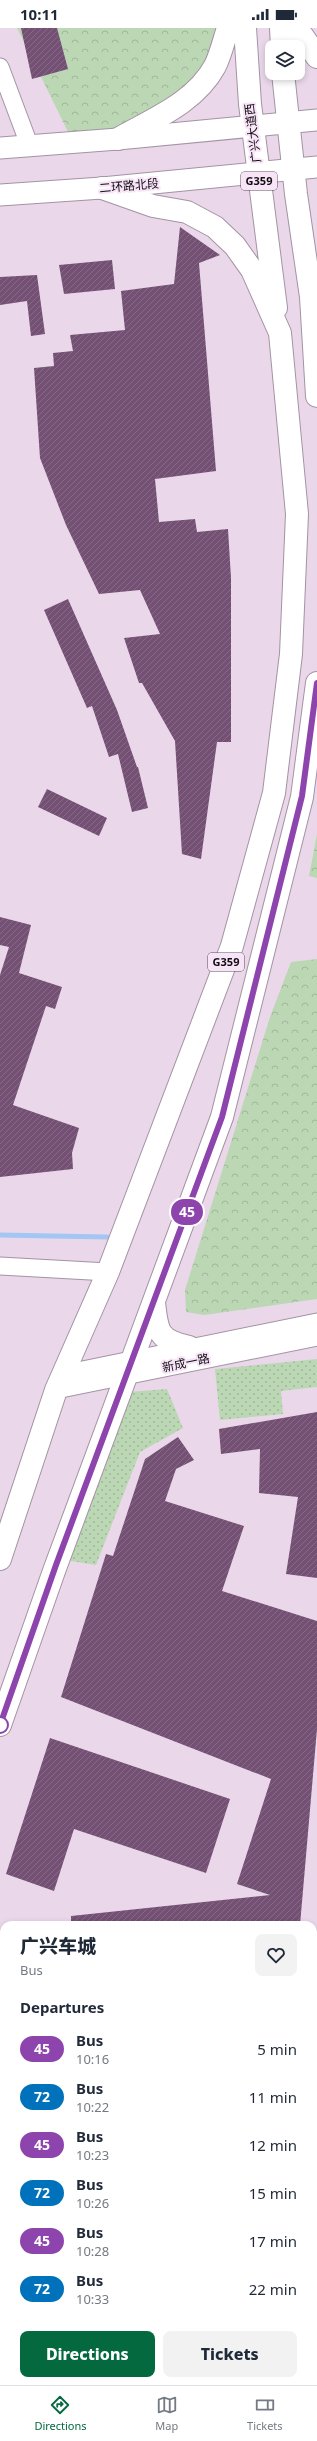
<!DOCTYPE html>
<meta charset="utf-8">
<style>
:root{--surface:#fff;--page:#f2f2f3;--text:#1f2937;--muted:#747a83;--line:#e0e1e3;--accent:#04693f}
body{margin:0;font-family:"Noto Sans","Noto Sans SC",sans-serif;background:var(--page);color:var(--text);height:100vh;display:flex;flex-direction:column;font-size:15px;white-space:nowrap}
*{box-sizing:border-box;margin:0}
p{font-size:13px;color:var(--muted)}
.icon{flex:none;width:22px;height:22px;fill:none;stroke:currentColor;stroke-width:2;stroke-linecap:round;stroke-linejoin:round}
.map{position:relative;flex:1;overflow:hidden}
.details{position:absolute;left:0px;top:1893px;width:317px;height:464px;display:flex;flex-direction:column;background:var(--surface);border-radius:12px 12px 0 0;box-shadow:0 2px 6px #0003}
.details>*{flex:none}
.badge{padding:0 8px;border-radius:13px;font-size:14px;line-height:26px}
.buttons{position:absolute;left:265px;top:12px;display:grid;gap:8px}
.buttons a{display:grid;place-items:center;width:40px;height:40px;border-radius:8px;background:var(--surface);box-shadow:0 2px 6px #0003;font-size:20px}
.map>.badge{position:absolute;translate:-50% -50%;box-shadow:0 0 0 2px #fff}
h2{padding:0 20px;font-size:15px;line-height:36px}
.round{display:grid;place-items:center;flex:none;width:42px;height:42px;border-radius:8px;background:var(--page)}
.summary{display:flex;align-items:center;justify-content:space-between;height:68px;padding:0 20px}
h1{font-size:19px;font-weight:800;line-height:30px}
.action{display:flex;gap:8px;margin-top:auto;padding:8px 20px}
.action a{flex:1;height:46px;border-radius:8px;background:var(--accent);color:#fff;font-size:16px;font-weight:800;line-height:46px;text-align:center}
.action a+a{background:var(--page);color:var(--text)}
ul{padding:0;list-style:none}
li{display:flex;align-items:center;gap:12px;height:48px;padding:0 20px}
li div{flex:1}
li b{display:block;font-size:15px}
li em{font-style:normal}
li .badge{min-width:44px;font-weight:700;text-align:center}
.status{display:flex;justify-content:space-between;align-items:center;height:28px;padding:0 20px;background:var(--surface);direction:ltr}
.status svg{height:11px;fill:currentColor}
.menu{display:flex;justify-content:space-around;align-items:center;height:56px;border-top:1px solid var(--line);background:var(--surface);font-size:11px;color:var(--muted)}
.menu a{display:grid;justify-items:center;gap:2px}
.menu .selected{color:var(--accent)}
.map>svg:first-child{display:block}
</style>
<div class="status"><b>10:11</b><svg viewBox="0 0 49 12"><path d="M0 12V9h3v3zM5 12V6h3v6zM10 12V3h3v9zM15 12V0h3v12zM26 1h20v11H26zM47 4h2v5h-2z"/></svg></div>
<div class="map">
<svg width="317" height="2357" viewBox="0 0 317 2357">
<defs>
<pattern id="grass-dots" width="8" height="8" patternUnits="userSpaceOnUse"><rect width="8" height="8" fill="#bbd7b4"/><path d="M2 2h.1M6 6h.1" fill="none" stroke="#a0b79a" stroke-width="1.8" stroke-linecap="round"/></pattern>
<pattern id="forest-crowns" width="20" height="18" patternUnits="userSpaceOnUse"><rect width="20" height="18" fill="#bbd7b4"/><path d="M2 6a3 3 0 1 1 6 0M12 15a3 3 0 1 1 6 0" fill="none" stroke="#a0b79a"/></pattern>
<pattern id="building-hatch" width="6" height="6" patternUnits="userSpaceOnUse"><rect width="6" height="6" fill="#745074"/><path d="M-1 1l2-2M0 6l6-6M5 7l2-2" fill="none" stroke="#856a85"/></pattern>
</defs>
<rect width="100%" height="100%" fill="#ead8ea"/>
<path fill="url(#grass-dots)" d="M317 1331V1359L281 1363 283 1386 220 1392 215 1341Z
M167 1361 183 1400 140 1424 96 1537 65 1532 129 1364Z"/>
<path fill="url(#forest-crowns)" d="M17 0H219L205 52 167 89 72 112Z
M317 806V850L309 848Z
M317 931V1271L204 1287 186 1284 185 1262 270 989 291 934Z"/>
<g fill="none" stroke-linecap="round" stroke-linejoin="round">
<path stroke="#a4c6f2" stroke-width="5" d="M0 1207 107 1209"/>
</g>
<path fill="url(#building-hatch)" d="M21 0H57L68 41 32 51Z
M180 199 220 227 199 235 216 443 155 451 159 494 195 491 197 504 228 501 231 550V714H217L201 831 182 826 175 713 142 655H139L124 610 160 606 140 562 99 566 66 497 40 430 34 340 54 338 53 325 73 323 70 307 125 302 121 263 174 256Z
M112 232 115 261 64 266 59 237Z
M37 247 45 306 31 308 27 273 0 277V249Z
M68 571 117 682 137 739H138L148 780 132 784 118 726 109 729 92 678 87 680 44 582Z
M47 761 107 790 99 808 38 779Z
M0 889 31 897 19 945 62 959 55 981 46 978 13 1077 79 1100 72 1125 73 1141 0 1149V947L9 919 0 917Z
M317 1384V1550L286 1546 298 1469 259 1465 260 1421 221 1426 219 1401Z
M178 1409 194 1432 176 1441 165 1473 244 1498 222 1563 317 1593V1701L300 1897H71V1888L270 1867 237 1856 271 1751 61 1669 106 1526 113 1528 145 1431Z
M50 1710 230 1771 206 1845 74 1801 54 1863 6 1846Z"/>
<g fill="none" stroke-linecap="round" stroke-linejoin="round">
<defs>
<path id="minor" d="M0 39 30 119
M0 1238 108 1244
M63 1346 317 1294
M56 1362 317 1309
M313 2252H317
M0 2316H4"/>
<path id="major" d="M0 120 118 111 317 92
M0 167 102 160 317 139"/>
<path id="highway" d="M245 0 250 76 276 280
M281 0 282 19
M297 0 317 29
M283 45 296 166 311 269
M118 111C153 91 195 75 215 38 221 26 224 12 228 0
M314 256 311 269 317 368
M154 1274C157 1304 158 1312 189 1319
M0 1531 56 1362 108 1244 232 918 274 765 291 626 297 486 280 305 252 242 235 218 215 199 187 184 153 178 102 160
M0 1697 54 1543 222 1089 302 769 317 655"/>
</defs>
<use href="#minor" stroke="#a393a3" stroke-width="19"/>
<use href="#major" stroke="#a393a3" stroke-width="23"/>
<use href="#highway" stroke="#a393a3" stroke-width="24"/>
<use href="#minor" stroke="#fff" stroke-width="17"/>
<use href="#major" stroke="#fff" stroke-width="21"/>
<use href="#highway" stroke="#fff" stroke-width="22"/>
</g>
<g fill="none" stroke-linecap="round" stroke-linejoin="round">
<defs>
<path id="line" d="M0 1697 56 1537 222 1089 302 768 317 655"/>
</defs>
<use href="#line" stroke="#fff" stroke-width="9"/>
<use href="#line" stroke="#8e44ad" stroke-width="6"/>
</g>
<circle fill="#fff" stroke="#8e44ad" stroke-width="2" cx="0" cy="1697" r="8"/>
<g text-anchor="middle" stroke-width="4" stroke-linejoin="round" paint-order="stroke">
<g fill="#f7e5f7" stroke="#574e57" stroke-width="1">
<rect x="241" y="144" width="36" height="18" rx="3"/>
<rect x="208" y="925" width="36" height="18" rx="3"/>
</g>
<g font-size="11" font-weight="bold" fill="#130d13">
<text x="259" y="157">G359</text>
<text x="226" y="938">G359</text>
</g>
<g font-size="12" fill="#130d13" stroke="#f7e5f7">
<text transform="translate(253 105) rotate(-97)" y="4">广兴大道西</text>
<text transform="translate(129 158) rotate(-5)" y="4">二环路北段</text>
<text transform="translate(186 1335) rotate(-12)" y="4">新成一路</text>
</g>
</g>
</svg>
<div class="buttons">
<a><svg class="icon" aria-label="layers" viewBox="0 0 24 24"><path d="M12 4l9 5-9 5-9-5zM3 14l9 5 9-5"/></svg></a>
</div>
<b class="badge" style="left:187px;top:1184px;background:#8e44ad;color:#fff">45</b>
<section class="details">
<div class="summary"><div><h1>广兴车城</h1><p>Bus</p></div><a class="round"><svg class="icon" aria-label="heart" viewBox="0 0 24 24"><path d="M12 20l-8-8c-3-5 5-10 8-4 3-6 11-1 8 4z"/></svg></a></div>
<h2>Departures</h2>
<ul>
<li><span class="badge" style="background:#8e44ad;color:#fff">45</span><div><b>Bus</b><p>10:16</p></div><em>5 min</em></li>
<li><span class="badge" style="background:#0072bc;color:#fff">72</span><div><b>Bus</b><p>10:22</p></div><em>11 min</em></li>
<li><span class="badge" style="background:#8e44ad;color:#fff">45</span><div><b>Bus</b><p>10:23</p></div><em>12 min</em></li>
<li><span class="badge" style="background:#0072bc;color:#fff">72</span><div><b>Bus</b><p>10:26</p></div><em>15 min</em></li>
<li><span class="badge" style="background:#8e44ad;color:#fff">45</span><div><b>Bus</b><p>10:28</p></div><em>17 min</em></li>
<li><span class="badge" style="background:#0072bc;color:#fff">72</span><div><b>Bus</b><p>10:33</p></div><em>22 min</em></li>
</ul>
<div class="action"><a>Directions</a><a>Tickets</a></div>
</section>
</div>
<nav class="menu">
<a class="selected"><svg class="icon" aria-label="directions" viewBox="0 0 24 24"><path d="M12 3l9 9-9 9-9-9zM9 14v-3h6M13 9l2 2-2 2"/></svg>Directions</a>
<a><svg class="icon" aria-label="map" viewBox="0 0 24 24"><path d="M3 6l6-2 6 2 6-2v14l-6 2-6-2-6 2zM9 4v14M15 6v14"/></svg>Map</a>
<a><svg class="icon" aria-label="tickets" viewBox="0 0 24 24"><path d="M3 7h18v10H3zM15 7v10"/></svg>Tickets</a>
</nav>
